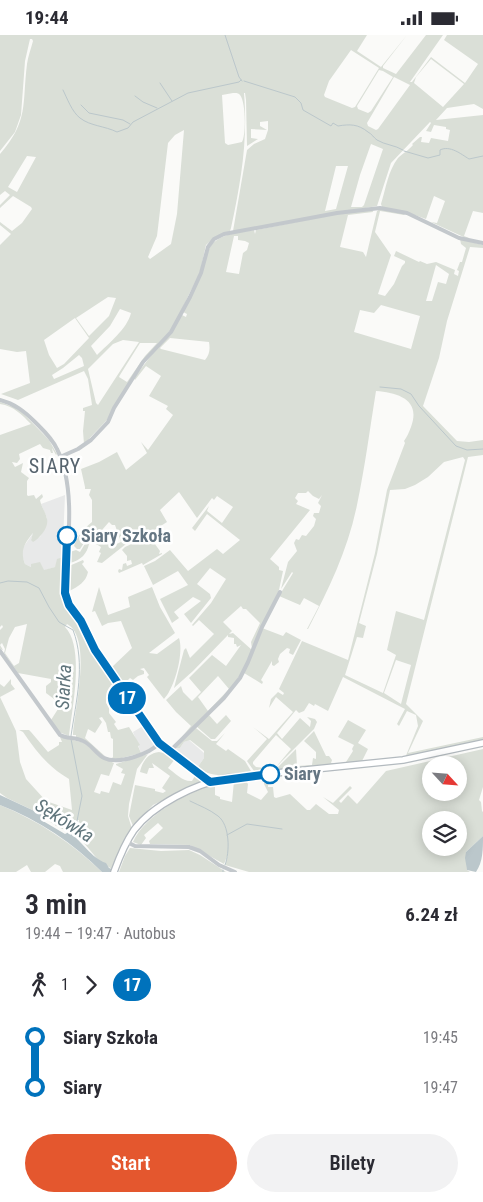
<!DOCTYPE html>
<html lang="pl">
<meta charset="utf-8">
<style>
:root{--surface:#fff;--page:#f2f2f3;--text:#2b2b33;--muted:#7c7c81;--accent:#e4572e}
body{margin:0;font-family:"Roboto Condensed",sans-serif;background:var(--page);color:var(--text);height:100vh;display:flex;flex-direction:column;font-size:19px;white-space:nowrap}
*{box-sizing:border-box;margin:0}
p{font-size:16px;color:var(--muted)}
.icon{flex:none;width:28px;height:28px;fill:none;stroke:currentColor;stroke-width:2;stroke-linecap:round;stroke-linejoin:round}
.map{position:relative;height:837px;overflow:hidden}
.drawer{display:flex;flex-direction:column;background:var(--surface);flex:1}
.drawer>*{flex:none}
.badge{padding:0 10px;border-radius:16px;font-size:18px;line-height:32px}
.needle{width:32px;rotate:116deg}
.buttons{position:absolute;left:422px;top:721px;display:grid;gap:10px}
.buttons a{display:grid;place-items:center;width:45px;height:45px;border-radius:50%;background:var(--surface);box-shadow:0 2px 12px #0003;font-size:25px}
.map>.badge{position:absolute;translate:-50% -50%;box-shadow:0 0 0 2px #fff}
.legs{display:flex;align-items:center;gap:8px;height:55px;padding:0 25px;font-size:16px}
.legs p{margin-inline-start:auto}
.headline{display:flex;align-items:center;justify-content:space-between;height:85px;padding:0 25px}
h1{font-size:28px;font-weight:600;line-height:38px}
.cta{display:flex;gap:10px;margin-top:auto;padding:10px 25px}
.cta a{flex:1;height:58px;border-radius:30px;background:var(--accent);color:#fff;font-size:20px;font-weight:600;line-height:58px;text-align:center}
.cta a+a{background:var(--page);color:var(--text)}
ul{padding:0 25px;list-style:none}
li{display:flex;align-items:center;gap:18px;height:50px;font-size:19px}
li i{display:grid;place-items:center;width:8px;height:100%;margin:0 6px;background:currentColor}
li i::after{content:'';width:12px;height:12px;margin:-6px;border:4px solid;border-radius:50%;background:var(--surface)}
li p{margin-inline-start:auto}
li:first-child i{background:linear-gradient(#0000 50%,currentColor 0)}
li:last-child i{background:linear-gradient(currentColor 50%,#0000 0)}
.status{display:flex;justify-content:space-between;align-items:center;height:35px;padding:0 25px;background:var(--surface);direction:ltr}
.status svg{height:14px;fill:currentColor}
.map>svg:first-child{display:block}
</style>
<div class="status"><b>19:44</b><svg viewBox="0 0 49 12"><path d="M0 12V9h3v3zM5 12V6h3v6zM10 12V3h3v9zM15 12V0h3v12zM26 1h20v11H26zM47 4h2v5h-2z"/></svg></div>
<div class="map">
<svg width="483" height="837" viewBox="0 0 483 837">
<rect width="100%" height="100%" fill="#fafaf8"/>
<path fill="#e8e9e9" d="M65 460 63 506 61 509 63 510V522L55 532 36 538 31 532 25 529 22 520V514L34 497 31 505 40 502 44 494 47 483 41 469Z
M143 691 158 710 141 718 133 697Z
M189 705 204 718V723L197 733 173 716 175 713H180L184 707Z"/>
<path fill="#dadfd7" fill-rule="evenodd" d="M0 0H367L357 16 381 32 407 0 383 31V33L396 39 426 0H443L410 47H412L431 22 465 48 478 29 444 5 447 0H483V74L474 69 447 73 436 85 483 80V178L473 176 464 201 469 203 468 204 431 187 437 188 445 166 434 161 426 184 409 178 382 172 381 169C386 153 388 136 398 123 403 118 408 116 413 110L412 109 420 102H422L421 107 429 108 431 103 448 106 450 95 446 94V92L434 90 431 97 426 96 431 88 430 87 391 128 377 171 233 196 247 115 254 109 265 104 268 95V86L260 87V91L267 95 251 94V103L258 104 247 111 246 65 245 58H244C248 106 241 146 231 193L230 196 215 202 206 210 200 237 171 296 143 326 107 385 84 409 83 396 85 376H83V373L92 370 88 344 84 336 18 365 1 359 30 348 26 316 17 317 0 314V210L11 199 0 190V187L12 196 22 188 32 174 31 172 13 161 0 173V170L10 160 5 156 0 160V119C29 86 22 69 27 29 28 21 31 14 33 6L32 4H30L25 26 21 80 15 97 0 116ZM351 15 379 33 355 72 352 73 325 62 324 60 329 46ZM431 24 464 49 443 72 414 48 416 42ZM379 35 383 36 393 42 371 76 368 78 358 74 357 71ZM394 42 410 50 378 94 376 95 368 91 367 88ZM233 58C237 58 238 58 240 60 246 67 246 100 242 107L228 110 225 108 222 60ZM184 95 177 179 171 209 150 224 148 222 157 201 168 108 175 100ZM371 109 383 114 364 170 362 172H351L360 140ZM27 121 36 122 17 157 8 152ZM336 131H348L336 174 325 176ZM108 262 116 263 109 281 89 301 76 283ZM120 274 131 278C127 294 109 308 97 320L91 311 110 291ZM75 283 89 303 64 329 57 333 49 320 44 305ZM123 305 139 307 98 370 96 368 88 334 113 309ZM140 308H157L145 321 127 347 119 342 120 340ZM79 320 82 323 84 331 54 344 52 340 63 333Z
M372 174 373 177 348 180 340 212 363 217 366 222 377 176 380 174 405 179 404 180 380 176 375 197 391 220 378 259 385 261 394 249 402 231 405 228V226L394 221 396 216 419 227 420 226 427 229 436 227 455 235 454 239 458 241 459 236 457 235 460 227H462L466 213 461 209 460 204 483 210V213L470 212 447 286 439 323 423 371 457 406 469 407 483 405V420L468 422 406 669 423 686 408 718 483 702V706L405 723 418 691 416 680 407 676 399 691 397 689 405 674 343 642 328 676 315 669 314 671 309 668 304 676 299 678 296 675 277 698 282 704 300 683 310 692 311 686 307 682 315 684 317 687 314 694 276 732 291 714 276 700 253 727V729L256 732 274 734V737L263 736 262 734 254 736 247 726 267 704 253 692 269 704 293 677 276 662 269 673 271 664 278 657 283 660 284 658 279 654 302 606 348 625 375 518 387 455 405 408 404 406C407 402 409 397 411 392 421 365 399 358 376 356 370 393 365 432 357 470 348 514 329 554 308 594H307L319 571 304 563 300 570 279 561 293 538 292 537 281 554 288 527 297 516 294 508 296 504 299 505 302 500 306 501 314 491 316 484 313 481 314 478H319L321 471 318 468 322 460 319 464 313 461 308 456 306 458H298L295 463 298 466 296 469 310 475 270 524 279 532V535L283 536 279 555 252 614 251 607 260 588 246 574H243L241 571 223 587 232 596 229 599 233 598 252 615 243 636 230 655 181 703 191 691 176 677 166 665 181 651 183 657 192 666 201 657 189 643 212 620 226 631 241 610 237 612 236 609H234V603L228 602V600L193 636 174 653 184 615 186 613 190 623 214 599 199 585 193 591 192 590 211 568 226 544 210 533 197 549 210 559 211 563 191 588 184 579 201 566 193 562 174 577 179 583 172 588 160 564 188 550 178 536 153 550 144 531 155 526 170 515 188 536 217 514 223 519 240 505 207 479 195 496 192 493 209 471 207 476 222 488 233 472 217 461 214 465 212 463 197 483 179 457 160 475 167 487 148 499 126 509 102 528 97 527 101 518 99 517 101 512 96 509V507L93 506 89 509C87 519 81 525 70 528V517L76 515 80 517C85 509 90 498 100 497L109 505 112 511 121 507 115 490H112L109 487 102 495 99 494 90 499 80 514H77L74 511C77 502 84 493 92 487V465L89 460 91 454H85V452L81 434 99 427 117 417 126 435 147 418 141 407 148 415 173 380 166 374 168 371 149 361 161 341 146 331 135 345 134 343 182 280 186 282 187 279 183 277 210 212C220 198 238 198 254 195L255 199 256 195 337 179ZM234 201H238V205L245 206 249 208 247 215 243 218 239 239 226 237ZM436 230 449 239 446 249 438 247 432 266H426ZM381 270 420 281 411 314 354 297 360 275 374 278ZM170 303 209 307C210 314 210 319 205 325L161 314 160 313ZM463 422 465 425 424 585 396 576 387 615 396 620 383 658 345 640 357 602 363 603 366 591 359 588 377 519 390 455 405 454 415 450 428 442 444 427ZM396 625 411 630 401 669 384 658ZM218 641 229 654 208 676 198 662Z
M0 367 19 374 49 405 57 419 56 420 52 413 53 418H51L50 415 43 413 40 409 19 419 20 424 17 428 12 427 15 432 23 428 21 437 29 443 27 446V460L28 461 34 460 36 464 42 459 43 462 40 465C41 471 46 478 47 484 49 492 40 503 33 507L31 505 33 498C24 509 20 516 25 529L31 532V529L40 527 44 535 55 532 57 524 63 522V514L65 517 64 558 81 589 91 613 140 684 138 685 116 654 107 661 106 668 109 671V678L116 687 114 689 118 695 129 692 140 710 138 711 141 718 118 724H111L113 722V704L111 703 110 697H108L106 688 102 682 99 683 102 687 95 698 88 694 85 703 107 723 76 702V700H73C74 676 93 603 67 589L65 592C85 612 72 674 69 701L59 697 51 685 58 674 54 664 46 658V651L51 647V644L18 638 4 618 5 614 2 608 0 610 3 615 0 614V595L3 592 2 590 0 592V400L31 389C22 380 14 371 0 369ZM27 589 19 628 14 631 5 618 9 603 15 592Z
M149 501 160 516 159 519 162 518V519L143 530 142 528 119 538 118 536 119 534 122 535 123 529 126 528 127 531 132 529 131 525 127 526V521L122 515 125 512Z
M83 525 84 527 82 529 88 537C86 547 78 552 69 556V531Z
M99 552 108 580 130 572 128 562 152 552 160 572 175 598 149 618 157 619 179 603C184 617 175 653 164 664L147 642 149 640 144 633 140 634 144 636V639L138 641 133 645 130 643 123 650 125 652 123 653 99 618 100 617 112 632 132 613 121 586 108 588 102 591 95 576 92 577Z
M262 593 283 601 286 597 301 605 293 620 289 618 290 614 287 613 280 619 278 624 279 627 274 631 272 630V626L261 645 263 647 262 649 244 638Z
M11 644V649L15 654 0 662 16 696 20 727 26 744 46 766 72 775 69 744C48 732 36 716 23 697L19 695H29L31 697 48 717 59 710V707H62L60 702 85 708 99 721 114 728 109 741 101 739 94 757 100 759 101 756 109 758 113 747 121 750 125 739 121 738 123 734 116 730V729L148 719 137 734 129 769 128 781 132 794 120 814 112 834 99 826 79 802 78 795 79 785H77L72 797C62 795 49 788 43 780L7 763 0 758V649L4 652Z
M209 680 217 689 226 680 231 686 215 704H211L196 691Z
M348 685 366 695 358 708 368 714 361 728 347 729 346 727 353 716 352 714 354 710 338 702Z
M196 693 212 706H217L225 698 216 709 226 716 228 714 245 726 251 736C233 742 213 743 197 733L204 723V716L190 705 184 707 180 713H175L179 708Z
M314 696 326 721H329L332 725 331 728H343V729L277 736 278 732 296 714 297 731 312 730 313 723 316 724V717L304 706Z
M483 714V752L479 765 481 767 482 776 483 777V801L466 817 467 835 470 837H249L225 830 228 819 224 829 190 810 150 809 149 806 163 793 158 788 144 800 146 803 141 810 133 807C145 780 187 757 215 749V760L220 762V764L232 767 234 746 245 745 248 749 247 758 261 765 268 757 264 749 265 743H272L273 747 268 750V752H273L274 762 276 763 290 759 307 775H310L316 769 329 779H338L339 775 323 762 333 768 350 751 352 753 339 766 341 768 348 760 357 769 386 736ZM431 730H459V758H431ZM431 785H459V812H431Z
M159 717 168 719 175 724 168 733C175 738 183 747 192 746L196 739 201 743 199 748 153 770 133 791 129 781 135 750 155 754V756L163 758 166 756 162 753 170 741 152 728 154 733H149L147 739 140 737C142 727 148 718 159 717Z
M0 770C39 786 72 808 102 837H63L60 831 55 829 45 837H31L27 830 16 837H0Z
M130 813 161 816 189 815 200 820 226 837H119L125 821Z"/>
<path fill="#bbc7cb" d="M0 760 43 780V786L65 799 69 797C82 806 91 823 106 828L109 833 112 834 111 837H102C73 808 39 785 0 770Z
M483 801C483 814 483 827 476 837L467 835 465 823 466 817Z"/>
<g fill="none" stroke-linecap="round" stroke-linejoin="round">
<path stroke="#bbc7cb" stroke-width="1" d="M225 0 239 42 242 46
M244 46 295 62 301 68 303 75 331 91 333 88 338 91C350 89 358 89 368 97 372 99 374 103 377 105 385 110 395 110 403 115
M160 48 172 66
M63 55C67 63 72 77 80 83 90 91 105 91 117 97L128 93 133 87 188 58 239 47 241 45
M135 61 143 67 157 73
M81 70 89 78 123 85 130 89
M404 116 428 123 440 120V115C450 110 461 119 469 124L483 121
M380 352 401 354 411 359 419 371 456 411 467 415 483 414
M0 548 8 546 27 547 39 553 49 572 59 587 73 595C86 629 76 666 71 701
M71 704 82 761 74 801
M190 766C200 771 209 774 218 781 230 790 230 817 225 830
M227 800 247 789 282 794
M223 835V837"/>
<defs>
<path id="secondary" d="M114 837C119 823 125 808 134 795 153 770 195 749 226 743L403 725 483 708"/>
</defs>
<use href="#secondary" stroke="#b3babf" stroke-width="8"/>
<path stroke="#c3c8cc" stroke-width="4" d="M0 365C15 369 24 376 35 387 43 395 52 403 57 414 77 454 67 514 65 558L69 570 81 586 95 615 159 708 210 747
M60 422 78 414 91 405 108 387 114 373 143 327 171 297 190 262 201 238 208 212 214 204 224 199 337 178 380 173 407 178 459 203 483 208
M0 616 60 700C67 704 75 702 83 706 91 709 96 719 104 723 118 730 150 719 159 708
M169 717 224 663 240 643 248 627 262 592 280 557
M127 807 135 811 189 812 200 816 219 830 235 837"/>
<use href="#secondary" stroke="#fff" stroke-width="5.5"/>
</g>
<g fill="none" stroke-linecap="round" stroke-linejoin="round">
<defs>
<path id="line-1" d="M67 501 65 558 69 570 81 586 95 615 159 708 210 747 270 739"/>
</defs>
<use href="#line-1" stroke="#fff" stroke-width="11"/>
<use href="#line-1" stroke="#0072bc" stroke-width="8"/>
</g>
<g fill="#fff" stroke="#0072bc" stroke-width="2.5">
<circle cx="67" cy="501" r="9"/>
<circle cx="270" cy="739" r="9"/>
</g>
<g text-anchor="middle" stroke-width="5" stroke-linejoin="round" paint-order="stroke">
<g font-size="18" font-weight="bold" fill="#657683" stroke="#fff" text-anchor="start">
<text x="81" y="507">Siary Szkoła</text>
<text x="284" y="745">Siary</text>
</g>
<g font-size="19" font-style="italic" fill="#60757c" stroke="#fff">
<text transform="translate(63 652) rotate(-87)" y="7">Siarka</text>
<text transform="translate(65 785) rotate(32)" y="7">Sękówka</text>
</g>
<g font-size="20" letter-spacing="1" fill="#57646e" stroke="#fff">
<text x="55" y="438">SIARY</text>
</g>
</g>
</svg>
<div class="buttons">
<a><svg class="needle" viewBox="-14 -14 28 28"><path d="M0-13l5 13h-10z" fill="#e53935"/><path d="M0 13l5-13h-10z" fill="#7c7c81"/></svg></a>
<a><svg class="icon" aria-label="layers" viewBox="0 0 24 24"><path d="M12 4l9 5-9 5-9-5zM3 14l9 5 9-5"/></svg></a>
</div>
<b class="badge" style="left:127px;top:663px;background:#0072bc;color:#fff">17</b>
</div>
<section class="drawer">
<div class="headline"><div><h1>3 min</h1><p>19:44 – 19:47 · Autobus</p></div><b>6.24 zł</b></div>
<div class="legs"><svg class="icon" aria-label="walk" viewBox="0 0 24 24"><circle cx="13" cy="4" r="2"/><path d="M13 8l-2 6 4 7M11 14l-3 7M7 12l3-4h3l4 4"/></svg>1<svg class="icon" aria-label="forward" viewBox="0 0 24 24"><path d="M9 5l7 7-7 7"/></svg><b class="badge" style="background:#0072bc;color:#fff">17</b></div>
<ul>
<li><i style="color:#0072bc"></i><b>Siary Szkoła</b><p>19:45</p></li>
<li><i style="color:#0072bc"></i><b>Siary</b><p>19:47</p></li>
</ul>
<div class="cta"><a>Start</a><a>Bilety</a></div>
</section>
